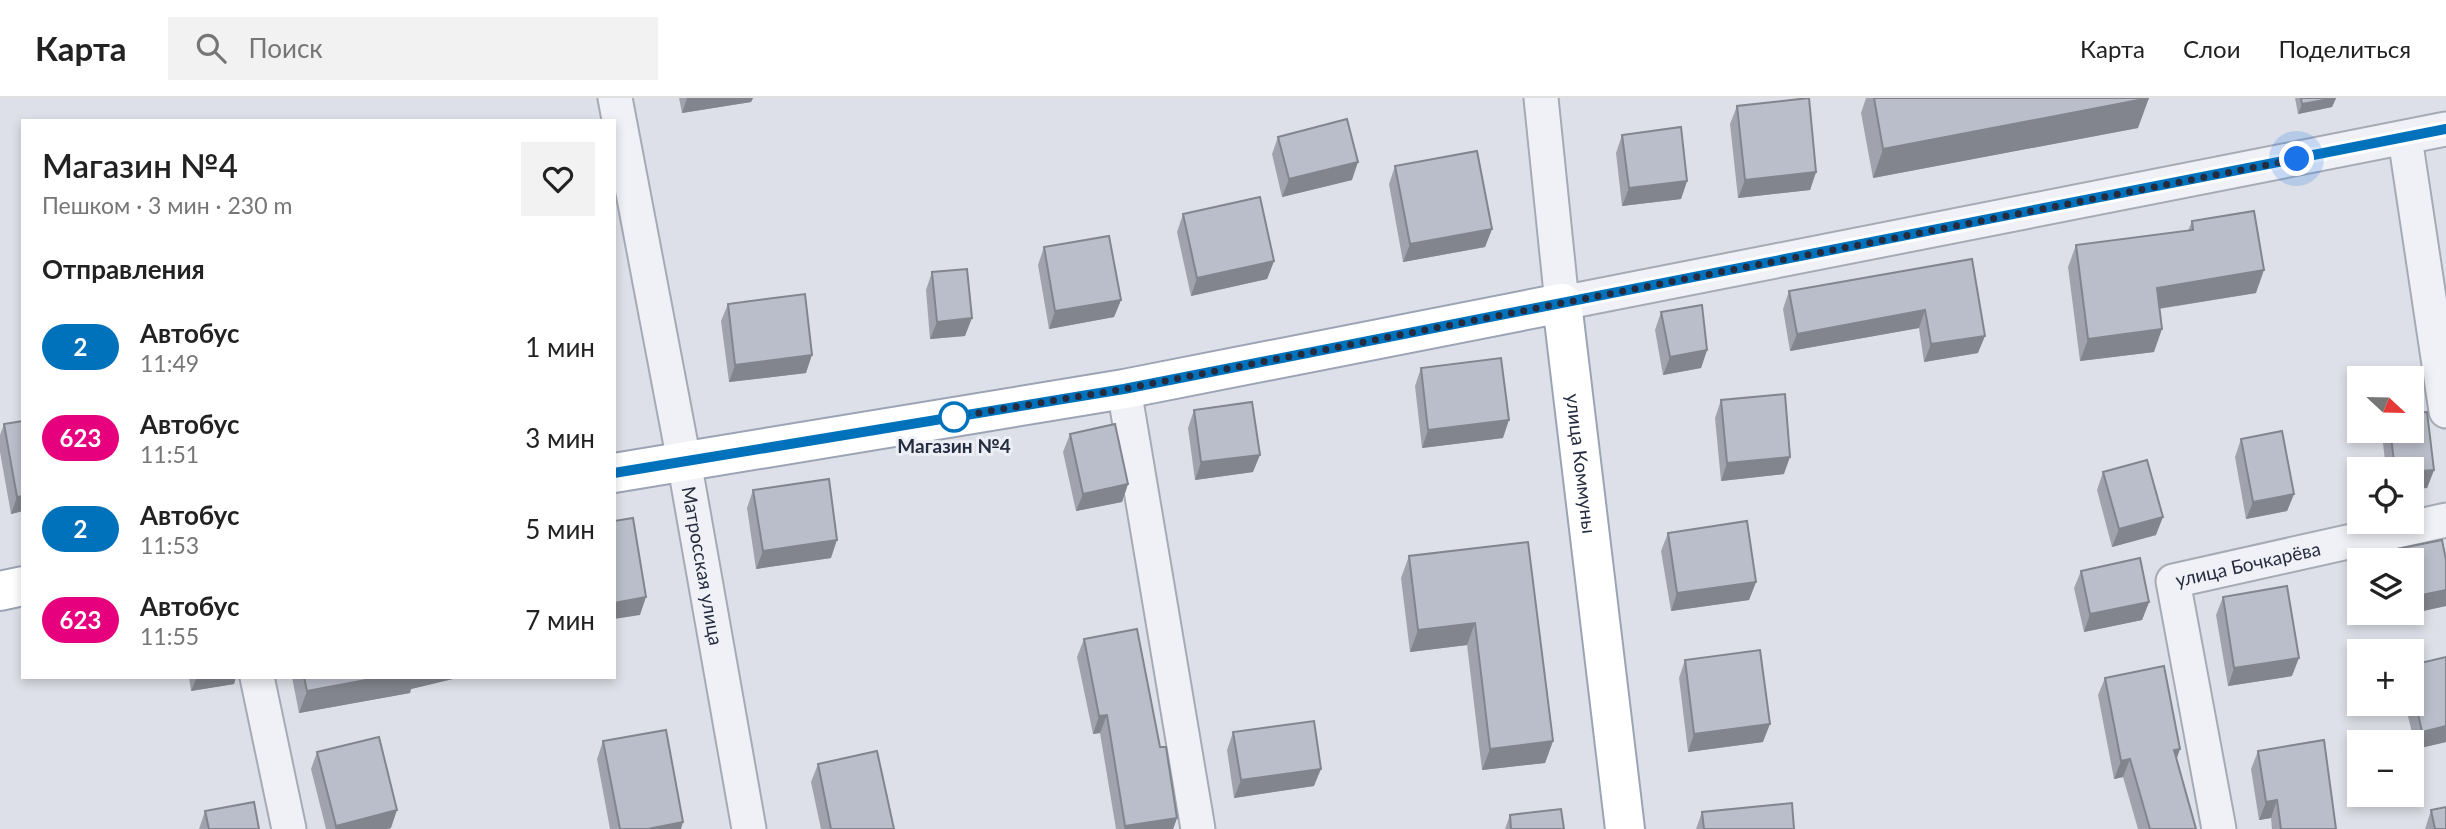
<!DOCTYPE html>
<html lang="ru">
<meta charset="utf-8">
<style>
:root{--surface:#fff;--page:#f2f2f2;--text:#222;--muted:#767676;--line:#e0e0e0}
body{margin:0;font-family:Lato,sans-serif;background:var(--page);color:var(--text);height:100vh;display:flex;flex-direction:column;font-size:26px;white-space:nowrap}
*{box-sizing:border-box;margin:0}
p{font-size:23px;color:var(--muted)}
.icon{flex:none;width:38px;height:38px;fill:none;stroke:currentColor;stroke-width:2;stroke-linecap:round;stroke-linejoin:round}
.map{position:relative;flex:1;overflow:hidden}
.side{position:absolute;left:21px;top:21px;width:595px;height:560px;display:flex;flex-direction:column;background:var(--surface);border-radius:0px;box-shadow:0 4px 10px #0003}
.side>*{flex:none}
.badge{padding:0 14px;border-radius:23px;font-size:24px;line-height:46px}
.needle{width:46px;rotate:112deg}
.fabs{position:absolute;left:2347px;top:268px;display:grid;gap:14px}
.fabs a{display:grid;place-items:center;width:77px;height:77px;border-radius:0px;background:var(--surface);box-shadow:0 4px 10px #0003;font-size:35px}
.you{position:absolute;width:35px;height:35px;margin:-18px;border:5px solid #fff;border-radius:50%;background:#1a73e8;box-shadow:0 0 0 10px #1a73e833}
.map>.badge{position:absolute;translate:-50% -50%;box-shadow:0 0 0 4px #fff}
h2{padding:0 21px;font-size:26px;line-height:63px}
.round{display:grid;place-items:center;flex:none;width:74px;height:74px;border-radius:0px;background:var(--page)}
.head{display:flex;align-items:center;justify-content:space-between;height:119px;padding:0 21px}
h1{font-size:33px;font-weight:600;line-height:52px}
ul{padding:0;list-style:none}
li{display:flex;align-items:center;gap:21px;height:91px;padding:0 21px}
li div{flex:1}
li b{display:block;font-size:26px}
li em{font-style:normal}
li .badge{min-width:77px;font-weight:700;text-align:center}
header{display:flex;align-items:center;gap:42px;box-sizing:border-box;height:98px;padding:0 35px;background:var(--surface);border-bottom:2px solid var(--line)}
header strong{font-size:33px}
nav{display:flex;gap:38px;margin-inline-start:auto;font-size:24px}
.search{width:490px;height:63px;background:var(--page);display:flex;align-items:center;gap:18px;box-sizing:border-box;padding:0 24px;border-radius:0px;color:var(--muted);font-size:26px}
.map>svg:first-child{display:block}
</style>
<header>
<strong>Карта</strong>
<div class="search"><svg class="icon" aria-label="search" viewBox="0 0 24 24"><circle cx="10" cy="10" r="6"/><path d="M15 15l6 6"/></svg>Поиск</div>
<nav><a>Карта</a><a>Слои</a><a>Поделиться</a></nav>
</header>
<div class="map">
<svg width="2446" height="731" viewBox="0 0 2446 731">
<rect width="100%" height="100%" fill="#dde0e8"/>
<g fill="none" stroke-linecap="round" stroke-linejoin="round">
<defs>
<g id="street">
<path id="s1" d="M615 0 684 363 749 731"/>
<path d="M1541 0 1562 205 2446 31"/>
<path d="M2405 40 2446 313"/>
<path d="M1124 291 1198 731"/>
<path d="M257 579 289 731"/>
<path id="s2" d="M2219 731 2173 483 2446 422"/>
</g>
<g id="primary">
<path id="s3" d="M614 375 1124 291 1562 205 1625 731"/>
<path d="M0 493 23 488"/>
</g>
</defs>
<use href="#street" stroke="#a6aab5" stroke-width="37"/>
<use href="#primary" stroke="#9ca3b4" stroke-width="42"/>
<use href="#street" stroke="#f0f1f6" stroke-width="33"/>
<use href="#primary" stroke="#fff" stroke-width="38"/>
</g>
<path fill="#a0a3ae" d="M679 0H753L751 4 682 15Z
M1866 0H1874L2138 30 1873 80 1861 15Z
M2295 0H2336L2332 9 2298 16Z
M1737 8 1816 74 1810 92 1738 100 1730 26Z
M1622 37 1687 83 1681 101 1622 108 1616 55Z
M1278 39 1352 82 1282 99 1272 56Z
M1395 68 1492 131 1485 149 1403 164 1389 86Z
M1183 116 1274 163 1267 181 1191 198 1177 134Z
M2192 123 2256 195 2159 211 2154 254 2080 263 2068 169 2076 147 2188 133Z
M1044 149 1121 202 1114 219 1049 231 1038 167Z
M1972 161 1978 255 1924 264 1919 230 1790 253 1783 211 1789 193Z
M932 174 965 238 930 241 926 192Z
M728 206 806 275 729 284 721 223Z
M1661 214 1707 252 1701 270 1663 277 1655 232Z
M1421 270 1503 340 1422 350 1415 288Z
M1721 302 1784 376 1721 383 1715 320Z
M1194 312 1253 374 1195 382 1188 330Z
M4 326 23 413 11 416 0 354V337Z
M2384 332H2412L2434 372 2427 390 2412 391V371H2386L2382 337Z
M1070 336 1128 386 1122 404 1076 413 1063 354Z
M2241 341 2294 396 2287 413 2246 421 2235 359Z
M2103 374 2156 437 2112 449 2097 392Z
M753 392 831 460 756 471 747 410Z
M1668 435 1756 484 1749 502 1671 513 1661 453Z
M2442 442 2446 462V508L2386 521 2385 514H2412V462H2379L2382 454Z
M1528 444 1553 643 1545 665 1482 672 1467 547 1410 554 1401 480 1409 458Z
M2081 473 2149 504 2142 522 2084 534 2074 490Z
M2223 499 2292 578 2228 588 2216 517Z
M1084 541 1160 649 1177 720 1173 731H1116L1100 635 1093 636 1077 559Z
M2446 559V644L2416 651 2405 606H2412V567Z
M1685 562 1763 644 1688 654 1679 580Z
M189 579H236L234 586 191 593Z
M292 579H461L411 591 410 595 299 615Z
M2105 580 2177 661 2196 731H2138L2123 679 2114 681 2098 597Z
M1233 634 1314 688 1234 700 1227 652Z
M603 643 681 731H610L597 661Z
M2258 653 2336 731H2272L2271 720 2259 722 2251 671Z
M317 654 391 730 387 731H326L311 671Z
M818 666 894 731H821L811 684Z
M2431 712 2446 731H2425Z
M205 713 259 731H199Z
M1702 714 1794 731H1696Z
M1510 717 1564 731H1505Z"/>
<path fill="#82858d" d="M687 0H753L751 4 682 15Z
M2149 0 2138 30 1873 80 1883 51Z
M2336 0 2332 9 2298 16 2302 6Z
M1358 64 1352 82 1282 99 1289 81Z
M1816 74 1810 92 1738 100 1745 82Z
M1687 83 1681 101 1622 108 1629 90Z
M1492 131 1485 149 1403 164 1410 146Z
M1274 163 1267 181 1191 198 1197 180Z
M2264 172 2256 195 2149 212 2157 190Z
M1121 202 1114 219 1049 231 1055 213Z
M1925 212 1919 230 1790 253 1797 236Z
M972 220 965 238 930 241 937 224Z
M2162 231 2154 254 2080 263 2088 241Z
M1985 238 1978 255 1924 264 1931 246Z
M1707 252 1701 270 1663 277 1670 259Z
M812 257 806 275 729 284 735 267Z
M1509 322 1503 340 1422 350 1428 332Z
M1260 357 1253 374 1195 382 1201 364Z
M1790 359 1784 376 1721 383 1727 365Z
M2434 372 2427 390 2412 391V374Z
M1128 386 1122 404 1076 413 1083 396Z
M2294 396 2287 413 2246 421 2253 404Z
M23 398V413L11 416 17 399Z
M2163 419 2156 437 2112 449 2119 431Z
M837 442 831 460 756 471 763 453Z
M1756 484 1749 502 1671 513 1677 495Z
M2446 492V508L2386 521 2388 514H2412V499Z
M646 499 640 517 614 521V505Z
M2149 504 2142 522 2084 534 2090 516Z
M1475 525 1467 547 1410 554 1418 532Z
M2299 560 2292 578 2228 588 2234 570Z
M197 579H236L234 586 191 593Z
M382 579H461L411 591 410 595 299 615 307 593Z
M1107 617 1100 635 1093 636 1099 618Z
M1770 626 1763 644 1688 654 1694 636Z
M2446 628V644L2416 651 2422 634Z
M1553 643 1545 665 1482 672 1490 651Z
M2180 651 2174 669V652Z
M2130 661 2123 679 2114 681 2121 663Z
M1321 671 1314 688 1234 700 1241 682Z
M2277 702 2271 720 2259 722 2266 704Z
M397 712 391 730 387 731H335L336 728Z
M1177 720 1173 731H1124L1125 728Z
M683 724 681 731H648Z"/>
<path fill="#babeca" stroke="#82858d" stroke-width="2" d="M1809 0 1816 74 1745 82 1737 8Z
M1874 0H2149L1883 51Z
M2301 0H2335L2302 6Z
M1347 21 1358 64 1289 81 1278 39Z
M1681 29 1687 83 1629 90 1622 37Z
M1477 53 1492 131 1410 146 1395 68Z
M1260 99 1274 163 1197 180 1183 116Z
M2254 113 2264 172 2157 190 2162 231 2088 241 2076 147 2193 132 2192 123Z
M1109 138 1121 202 1055 213 1044 149Z
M1972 161 1985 238 1931 246 1925 212 1797 236 1789 193Z
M967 171 972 220 937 224 932 174Z
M805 196 812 257 735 267 728 206Z
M1702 207 1707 252 1670 259 1661 214Z
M1501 260 1509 322 1428 332 1421 270Z
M1785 296 1790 359 1727 365 1721 302Z
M1252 304 1260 357 1201 364 1194 312Z
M2427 314 2434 372 2412 374V371H2395L2390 332H2412V316Z
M23 323V398L17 399 4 326Z
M1115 326 1128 386 1083 396 1070 336Z
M2282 333 2294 396 2253 404 2241 341Z
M2147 362 2163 419 2119 431 2103 374Z
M829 381 837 442 763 453 753 392Z
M633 420 646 499 614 505V423Z
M1747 423 1756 484 1677 495 1668 435Z
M2442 442 2446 462V492L2412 499V462H2384L2382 454Z
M1528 444 1553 643 1490 651 1475 525 1418 532 1409 458Z
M2140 460 2149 504 2090 516 2081 473Z
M2287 488 2299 560 2234 570 2223 499Z
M1137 531 1160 649H1166L1177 720 1125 728 1107 617 1099 618 1084 541Z
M1760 552 1770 626 1694 636 1685 562Z
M2446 559V628L2422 634 2412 588V567Z
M2164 568 2180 651 2174 652 2196 731H2150L2130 661 2121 663 2105 580Z
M304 579H382L307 593Z
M1314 623 1321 671 1241 682 1233 634Z
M666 632 683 724 648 731H620L603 643Z
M379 639 397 712 336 728 317 654Z
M2324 642 2336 731H2281L2277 702 2266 704 2258 653Z
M877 653 894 731H831L818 666Z
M254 704 259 731H209L205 713Z
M1792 705 1794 731H1704L1702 714Z
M2446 709V731H2435L2431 712Z
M1561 711 1564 731H1511L1510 717Z"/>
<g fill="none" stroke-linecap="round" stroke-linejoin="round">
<defs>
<path id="line" d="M614 375 1124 291 2446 31"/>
</defs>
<use href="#line" stroke="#fff" stroke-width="16"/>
<use href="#line" stroke="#0072bc" stroke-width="10"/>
<path stroke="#262c3f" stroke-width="7" stroke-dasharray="0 12.6" d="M954 319 1124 291 2297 61"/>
</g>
<circle fill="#fff" stroke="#0072bc" stroke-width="3.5" cx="954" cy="319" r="14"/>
<g text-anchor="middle" stroke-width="6" stroke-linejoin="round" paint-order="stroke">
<g font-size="19" font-weight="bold" fill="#262c3f" stroke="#eceff5">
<text x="954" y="355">Магазин №4</text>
</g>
<g font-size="19" fill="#262c3f" stroke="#eceff5">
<text dy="7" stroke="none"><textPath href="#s3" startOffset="1125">улица Коммуны</textPath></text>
<text dy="7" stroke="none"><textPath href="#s1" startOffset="476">Матросская улица</textPath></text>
<text dy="7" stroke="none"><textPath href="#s2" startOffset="329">улица Бочкарёва</textPath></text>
</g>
</g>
</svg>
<div class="fabs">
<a><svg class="needle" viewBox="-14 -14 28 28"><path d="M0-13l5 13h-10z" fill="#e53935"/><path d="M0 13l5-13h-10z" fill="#767676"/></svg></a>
<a><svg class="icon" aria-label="locate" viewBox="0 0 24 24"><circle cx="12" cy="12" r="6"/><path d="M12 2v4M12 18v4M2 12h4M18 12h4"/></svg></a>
<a><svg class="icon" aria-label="layers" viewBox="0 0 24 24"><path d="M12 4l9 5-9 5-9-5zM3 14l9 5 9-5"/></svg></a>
<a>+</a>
<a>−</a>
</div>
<div class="you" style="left:2297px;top:61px"></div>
<section class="side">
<div class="head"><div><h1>Магазин №4</h1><p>Пешком · 3 мин · 230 m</p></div><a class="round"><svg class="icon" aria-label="heart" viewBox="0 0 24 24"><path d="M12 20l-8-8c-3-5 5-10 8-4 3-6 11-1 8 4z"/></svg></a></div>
<h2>Отправления</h2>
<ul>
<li><span class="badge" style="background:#0072bc;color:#fff">2</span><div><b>Автобус</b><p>11:49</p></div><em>1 мин</em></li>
<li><span class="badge" style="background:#e6007e;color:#fff">623</span><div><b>Автобус</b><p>11:51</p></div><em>3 мин</em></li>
<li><span class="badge" style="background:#0072bc;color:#fff">2</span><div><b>Автобус</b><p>11:53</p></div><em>5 мин</em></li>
<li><span class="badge" style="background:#e6007e;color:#fff">623</span><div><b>Автобус</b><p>11:55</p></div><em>7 мин</em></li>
</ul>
</section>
</div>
